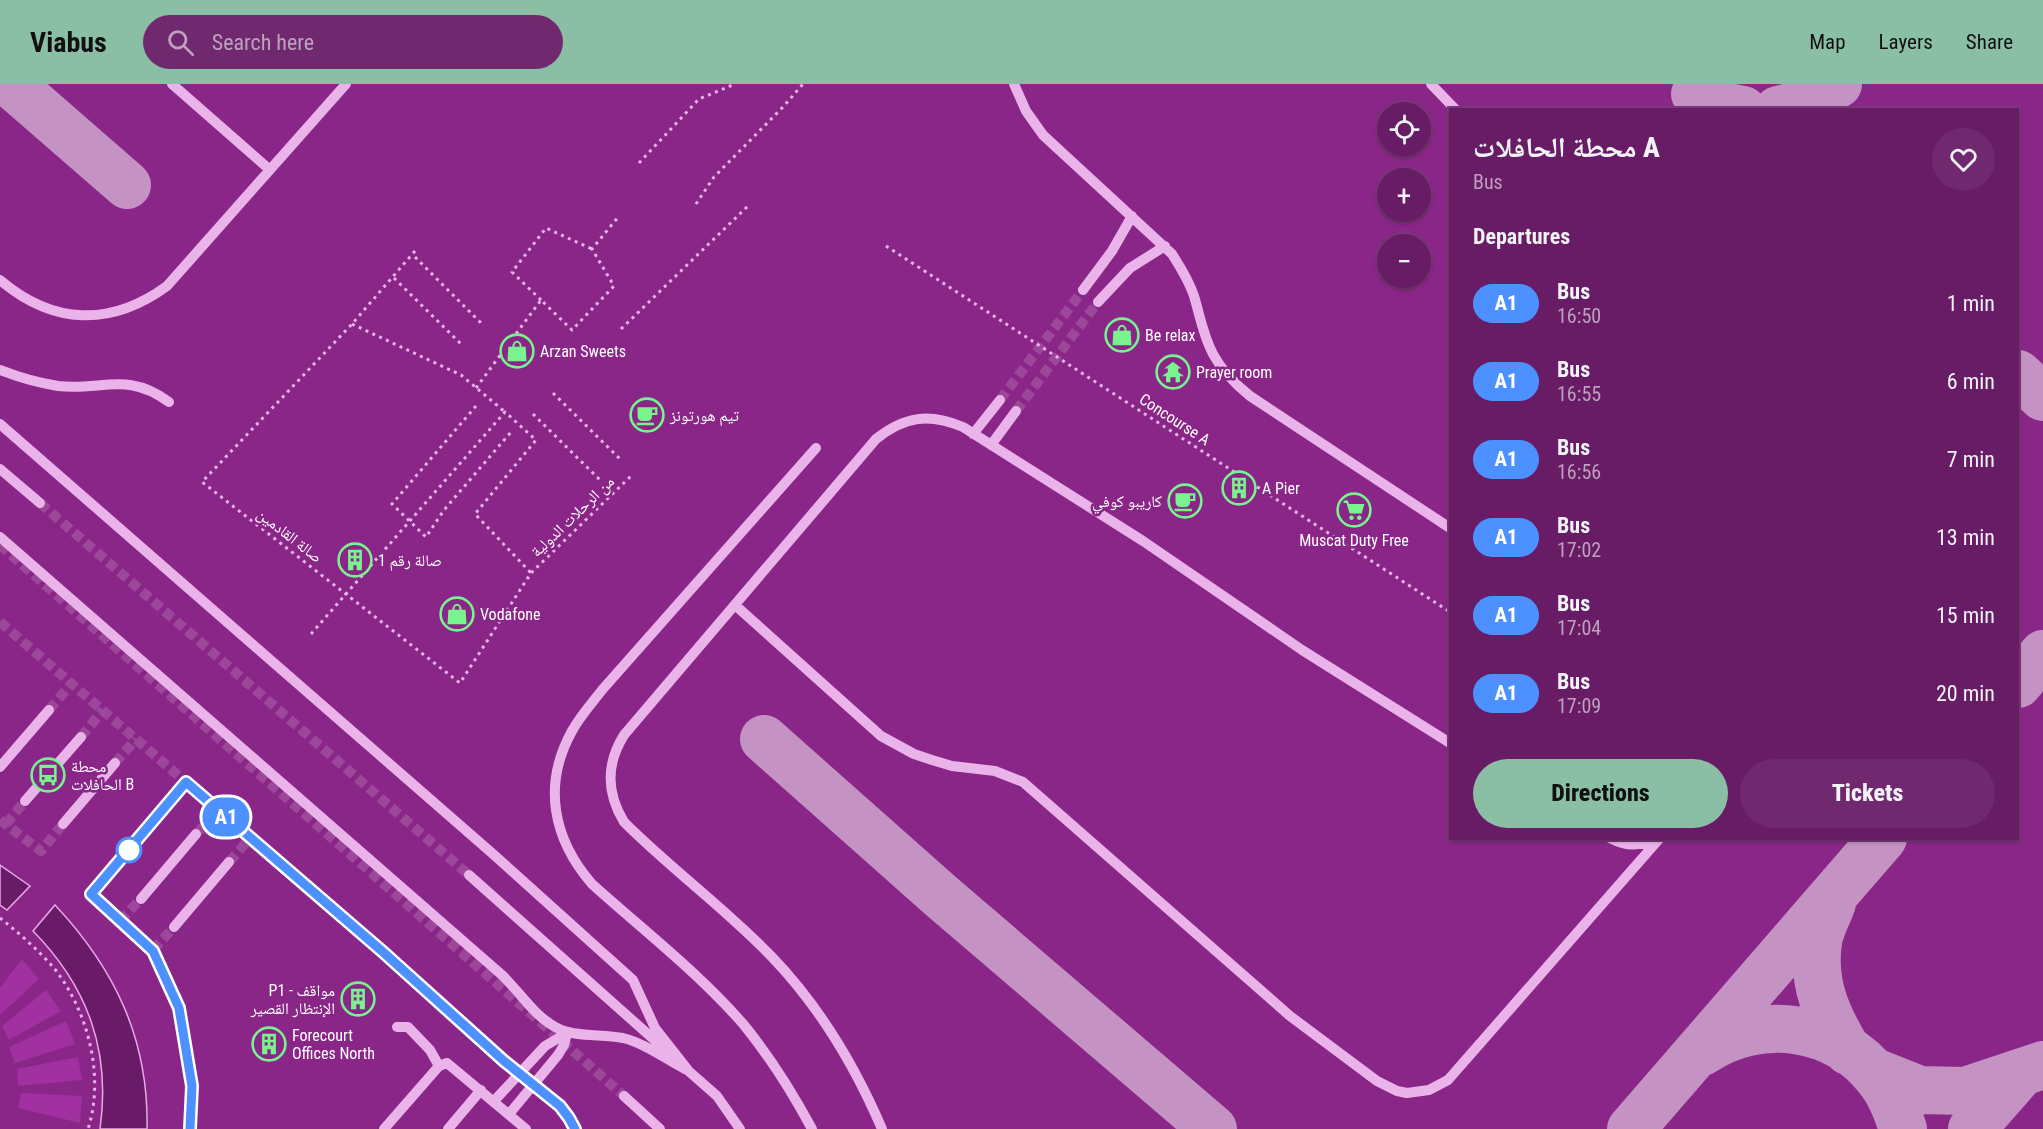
<!DOCTYPE html>
<meta charset="utf-8">
<style>
:root{--surface:#681c65;--page:#70296e;--text:#f1f3f6;--muted:#bda1bf;--line:#7b3a79;--accent:#8abfa5}
body{margin:0;font-family:"Roboto Condensed","Noto Naskh Arabic",sans-serif;background:var(--page);color:var(--text);height:100vh;display:flex;flex-direction:column;font-size:22px;white-space:nowrap}
*{box-sizing:border-box;margin:0}
p{font-size:20px;color:var(--muted)}
.icon{flex:none;width:33px;height:33px;fill:none;stroke:currentColor;stroke-width:2;stroke-linecap:round;stroke-linejoin:round}
.map{position:relative;flex:1;overflow:hidden}
.drawer{position:absolute;left:1449px;top:24px;width:570px;height:732px;display:flex;flex-direction:column;background:var(--surface);border-radius:0px;box-shadow:0 2px 4px #0004,0 0 0 2px var(--line)}
.drawer>*{flex:none}
.badge{padding:0 12px;border-radius:20px;font-size:21px;line-height:39px}
.tools{position:absolute;left:1377px;top:18px;display:grid;gap:12px}
.tools a{display:grid;place-items:center;width:54px;height:54px;border-radius:50%;background:var(--surface);box-shadow:0 2px 4px #0004,0 0 0 2px var(--line);font-size:30px}
.map>.badge{position:absolute;translate:-50% -50%;box-shadow:0 0 0 3px #fff}
h2{padding:0 24px;font-size:22px;line-height:54px}
.round{display:grid;place-items:center;flex:none;width:63px;height:63px;border-radius:32px;background:var(--page)}
.summary{display:flex;align-items:center;justify-content:space-between;height:102px;padding:0 24px}
h1{font-size:28px;font-weight:800;line-height:45px}
.action{display:flex;gap:12px;margin-top:auto;padding:12px 24px}
.action a{flex:1;height:69px;border-radius:36px;background:var(--accent);color:#111;font-size:24px;font-weight:800;line-height:69px;text-align:center}
.action a+a{background:var(--page);color:var(--text)}
ul{padding:0;list-style:none}
li{display:flex;align-items:center;gap:18px;height:78px;padding:0 24px}
li div{flex:1}
li b{display:block;font-size:22px}
li em{font-style:normal}
li .badge{min-width:66px;font-weight:700;text-align:center}
header{display:flex;align-items:center;gap:36px;box-sizing:border-box;height:84px;padding:0 30px;background:var(--accent);color:#111}
header strong{font-size:28px}
nav{display:flex;gap:33px;margin-inline-start:auto;font-size:21px}
.search{width:420px;height:54px;background:var(--page);display:flex;align-items:center;gap:15px;box-sizing:border-box;padding:0 21px;border-radius:33px;color:var(--muted);font-size:22px}
.map>svg:first-child{display:block}
</style>
<header>
<strong>Viabus</strong>
<div class="search"><svg class="icon" aria-label="search" viewBox="0 0 24 24"><circle cx="10" cy="10" r="6"/><path d="M15 15l6 6"/></svg>Search here</div>
<nav><a>Map</a><a>Layers</a><a>Share</a></nav>
</header>
<div class="map">
<svg width="2043" height="1045" viewBox="0 0 2043 1045">
<rect width="100%" height="100%" fill="#8a2687"/>
<path fill="#a130a0" d="M22 875 39 895 0 931V904Z
M46 906 61 927 9 956 2 942Z
M66 937 75 960 15 979 9 963Z
M78 973 82 996 18 1002 17 985Z
M21 1009 82 1012 80 1039 18 1024Z"/>
<path fill="#6a1b67" stroke="#eaa7ea" stroke-width="1.5" d="M0 781 30 802 7 826 0 821Z
M55 821C115 885 149 956 147 1045H100C111 967 88 903 33 847Z"/>
<g fill="none" stroke-linecap="round" stroke-linejoin="round">
<path stroke="#c492c3" stroke-width="48" d="M11 0 127 101
M1695 10 1728 23 1743 26
M1778 26 1805 19 1838 0
M2018 290 2043 313
M2018 600 2043 570
M764 655 941 812 1213 1045
M1832 819C1828 831 1820 844 1818 858 1812 899 1827 933 1848 967
M1702 968C1760 929 1837 940 1879 995 1891 1010 1897 1027 1903 1045
M1872 987 1920 1006 1965 1007 2043 981
M1631 1045 1883 754
M1972 1045 2022 988"/>
<path stroke="#9c4799" stroke-width="10" stroke-dasharray="10 5" stroke-linecap="butt" d="M1000 316 1083 206
M1016 327 1098 218
M40 419 469 791
M0 461 624 1012
M0 538 383 868
M49 626 72 599
M81 653 103 626
M115 679 136 655
M165 724 186 698
M0 736 41 767 63 740
M6 740 25 717
M196 750 218 726
M229 778 250 754
M110 788 91 810 153 866 179 924 192 1002 190 1045
M120 837 141 815
M153 866 174 843
M504 977 560 1022"/>
<path stroke="#eab3e9" stroke-width="3" stroke-dasharray="3 4.5" stroke-linecap="butt" d="M639 79 699 15 735 0
M696 120 714 93 783 23 803 0
M886 162 1450 528
M415 167 352 240 202 398 460 599 531 489 631 392
M415 173 482 240
M394 194 462 261
M541 216 512 188 546 144 592 165
M352 240 461 291 505 328
M621 245 749 121
M476 304 541 216 572 246 614 202 592 165 619 132
M553 309 620 375
M476 322 392 420 426 453 444 426 511 348
M533 330 600 396
M311 550 505 328 536 356 475 430 531 489
M0 834C19 849 38 866 54 884 88 927 105 992 88 1045"/>
<path stroke="#eab3e9" stroke-width="10" d="M172 0 270 86
M1014 0 1026 27 1043 51 1172 170C1181 184 1189 197 1194 212 1200 232 1203 251 1213 270 1222 287 1235 300 1250 312L1450 444
M1431 0 1456 26
M0 196C53 241 111 243 167 202L346 0
M1083 206 1112 167 1132 132
M1098 218 1130 184 1165 162
M0 286C18 293 38 299 58 302 102 307 127 287 169 318
M0 340 493 770 633 896 655 944 688 986
M973 350 1000 316
M991 361 1016 327
M0 385 40 419
M0 453 502 891C521 909 534 933 559 945 574 953 604 950 623 954 644 959 666 975 685 985
M735 521 881 652 914 670 932 676 952 682 995 687 1023 698 1290 932 1377 997 1397 1007 1407 1009 1429 1006 1448 996 1660 754
M0 683 49 626
M25 717 81 653
M63 740 115 679
M1610 754C1627 763 1640 762 1657 755
M110 788 165 724
M469 791 668 968
M141 815 196 750
M174 843 229 778
M383 868 504 977
M397 943H408L430 966 439 982
M684 983 717 1012 740 1045
M624 1012 660 1045
M494 1017 545 962 567 949
M560 1022 575 1045
M509 1030 558 971 564 961 567 949
M384 1045 439 982 447 979 526 1045
M448 1045 481 1006
M812 1045C792 1008 770 973 744 941 699 889 643 846 592 800 553 755 542 701 572 647 580 632 592 619 602 606L816 364
M882 1045C855 982 820 923 772 873 726 825 671 785 624 738 606 708 606 680 624 651L876 355C905 332 929 329 963 343L1143 457 1302 566 1450 659"/>
</g>
<g fill="none" stroke-linecap="round" stroke-linejoin="round">
<defs>
<path id="line" d="M190 1045 192 1002 179 924 153 867 91 810 186 698 383 868 504 977 560 1022 569 1034 575 1045"/>
</defs>
<use href="#line" stroke="#fff" stroke-width="14"/>
<use href="#line" stroke="#4c91ff" stroke-width="9"/>
</g>
<defs>
<symbol id="shop-ring" viewBox="-11 -11 22 22"><circle r="9.5" fill="#8a2687" stroke="#78f38d" stroke-width="1.5"/><path d="M-5-2.5h2.3a2.7 3.5 0 0 1 5.4 0H5L5.5 6h-11ZM-1.5-2.5h3a1.5 2.3 0 0 0-3 0Z" fill="#78f38d"/></symbol>
<symbol id="temple-ring" viewBox="-11 -11 22 22"><circle r="9.5" fill="#8a2687" stroke="#78f38d" stroke-width="1.5"/><path d="M0-6L5-2H3V0L6.5 2.5H4V6H1.5V3h-3V6H-4V2.5H-6.5L-3 0V-2H-5Z" fill="#78f38d"/></symbol>
<symbol id="cafe-ring" viewBox="-11 -11 22 22"><circle r="9.5" fill="#8a2687" stroke="#78f38d" stroke-width="1.5"/><path d="M-5.5-4.5H6V0H3Q3 3.5 0 3.5H-2.5Q-5.5 3.5-5.5 0ZM3-3.2v2h1.7v-2ZM-6 4.5H4V6H-6Z" fill="#78f38d"/></symbol>
<symbol id="building-ring" viewBox="-11 -11 22 22"><circle r="9.5" fill="#8a2687" stroke="#78f38d" stroke-width="1.5"/><path d="M-4-6H4V6H1V3H-1V6H-4ZM-2.5-4.3h1.7v1.8h-1.7ZM.8-4.3h1.7v1.8H.8ZM-2.5-1h1.7V.8h-1.7ZM.8-1h1.7V.8H.8Z" fill="#78f38d"/></symbol>
<symbol id="supermarket-ring" viewBox="-11 -11 22 22"><circle r="9.5" fill="#8a2687" stroke="#78f38d" stroke-width="1.5"/><path d="M-6-5.5h2.5l.6 2H6L4.5 2H-2.5L-4.4-4H-6ZM-1.5 3.2a1.3 1.3 0 1 0 .1 0ZM3 3.2a1.3 1.3 0 1 0 .1 0Z" fill="#78f38d"/></symbol>
<symbol id="bus-ring" viewBox="-11 -11 22 22"><circle r="9.5" fill="#8a2687" stroke="#78f38d" stroke-width="1.5"/><path d="M-5-6H5V4H4V6H2V4H-2V6H-4V4H-5ZM-3.5-4V0h7V-4ZM-3.5 1.2v1.5H-2V1.2ZM2 1.2v1.5H3.5V1.2Z" fill="#78f38d"/></symbol>
</defs>
<g fill-rule="evenodd">
<use href="#shop-ring" x="1103" y="232" width="38" height="38"/>
<use href="#shop-ring" x="498" y="248" width="38" height="38"/>
<use href="#temple-ring" x="1154" y="269" width="38" height="38"/>
<use href="#cafe-ring" x="628" y="312" width="38" height="38"/>
<use href="#building-ring" x="1220" y="385" width="38" height="38"/>
<use href="#cafe-ring" x="1166" y="398" width="38" height="38"/>
<use href="#supermarket-ring" x="1335" y="407" width="38" height="38"/>
<use href="#building-ring" x="336" y="457" width="38" height="38"/>
<use href="#shop-ring" x="438" y="511" width="38" height="38"/>
<use href="#bus-ring" x="29" y="672" width="38" height="38"/>
<use href="#building-ring" x="339" y="896" width="38" height="38"/>
<use href="#building-ring" x="250" y="941" width="38" height="38"/>
</g>
<circle fill="#fff" stroke="#4c91ff" stroke-width="3" cx="129" cy="766" r="12"/>
<g text-anchor="middle" stroke-width="5" stroke-linejoin="round" paint-order="stroke">
<g font-size="16" fill="#fff" stroke="#8a2687" text-anchor="start">
<text x="1145" y="257">Be relax</text>
<text x="540" y="273">Arzan Sweets</text>
<text x="1196" y="294">Prayer room</text>
<text x="670" y="337">تيم هورتونز</text>
<text x="1262" y="410">A Pier</text>
<text x="1162" y="423" text-anchor="end">كاريبو كوفي</text>
<text x="1354" y="462" text-anchor="middle">Muscat Duty Free</text>
<text x="378" y="482">صالة رقم 1</text>
<text x="480" y="536">Vodafone</text>
<text x="71" y="688">محطة<tspan x="71" dy="18">الحافلات B</tspan></text>
<text x="335" y="912" text-anchor="end">P1 - مواقف<tspan x="335" dy="18">الإنتظار القصير</tspan></text>
<text x="292" y="957">Forecourt<tspan x="292" dy="18">Offices North</tspan></text>
</g>
<g font-size="16" fill="#fff" stroke="#8a2687">
<text transform="translate(1175 335) rotate(33)" y="6">Concourse A</text>
<text transform="translate(572 432) rotate(-44)" y="6">من الرحلات الدولية</text>
<text transform="translate(290 451) rotate(38)" y="6">صالة القادمين</text>
</g>
</g>
</svg>
<div class="tools">
<a><svg class="icon" aria-label="locate" viewBox="0 0 24 24"><circle cx="12" cy="12" r="6"/><path d="M12 2v4M12 18v4M2 12h4M18 12h4"/></svg></a>
<a>+</a>
<a>−</a>
</div>
<b class="badge" style="left:226px;top:733px;background:#4c91ff;color:#fff">A1</b>
<section class="drawer">
<div class="summary"><div><h1>محطة الحافلات A</h1><p>Bus</p></div><a class="round"><svg class="icon" aria-label="heart" viewBox="0 0 24 24"><path d="M12 20l-8-8c-3-5 5-10 8-4 3-6 11-1 8 4z"/></svg></a></div>
<h2>Departures</h2>
<ul>
<li><span class="badge" style="background:#4c91ff;color:#fff">A1</span><div><b>Bus</b><p>16:50</p></div><em>1 min</em></li>
<li><span class="badge" style="background:#4c91ff;color:#fff">A1</span><div><b>Bus</b><p>16:55</p></div><em>6 min</em></li>
<li><span class="badge" style="background:#4c91ff;color:#fff">A1</span><div><b>Bus</b><p>16:56</p></div><em>7 min</em></li>
<li><span class="badge" style="background:#4c91ff;color:#fff">A1</span><div><b>Bus</b><p>17:02</p></div><em>13 min</em></li>
<li><span class="badge" style="background:#4c91ff;color:#fff">A1</span><div><b>Bus</b><p>17:04</p></div><em>15 min</em></li>
<li><span class="badge" style="background:#4c91ff;color:#fff">A1</span><div><b>Bus</b><p>17:09</p></div><em>20 min</em></li>
</ul>
<div class="action"><a>Directions</a><a>Tickets</a></div>
</section>
</div>
